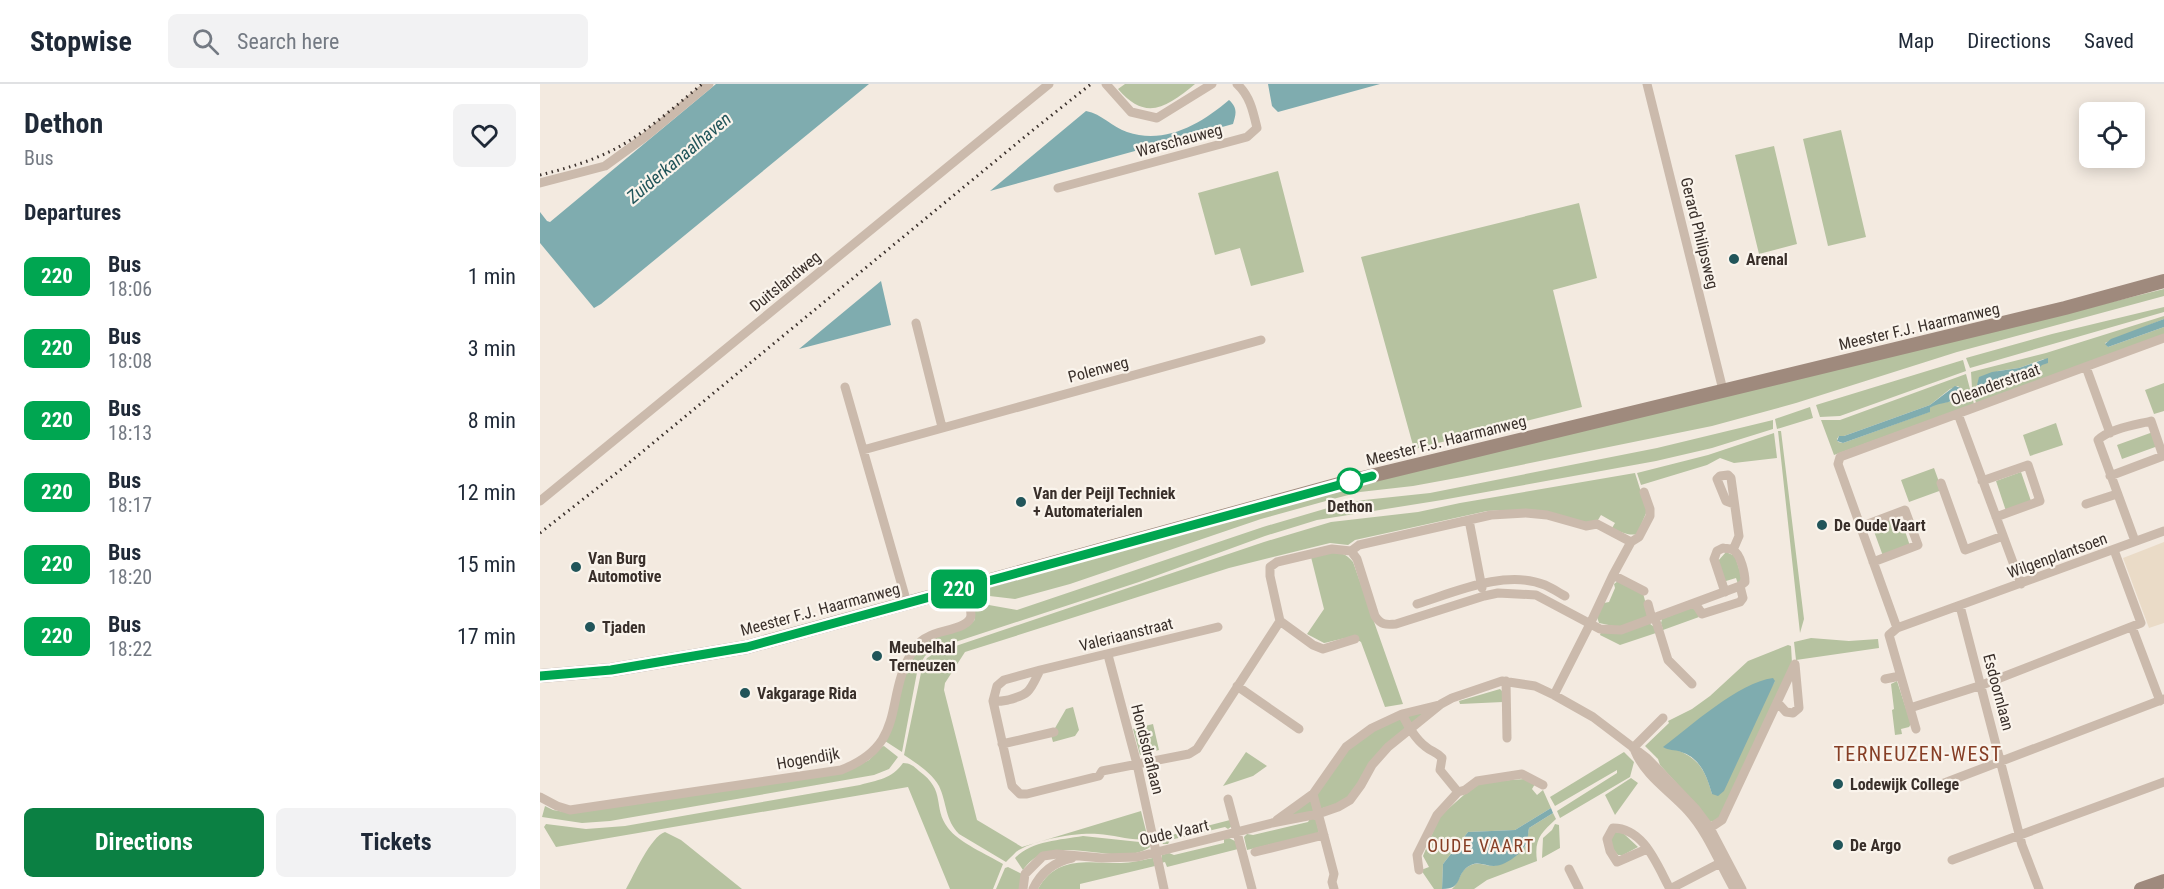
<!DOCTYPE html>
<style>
:root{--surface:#fff;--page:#f2f2f3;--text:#1f2937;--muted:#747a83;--line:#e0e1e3;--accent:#0b8043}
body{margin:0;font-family:"Roboto Condensed",sans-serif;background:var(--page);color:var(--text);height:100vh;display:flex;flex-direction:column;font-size:22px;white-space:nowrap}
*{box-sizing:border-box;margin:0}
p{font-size:20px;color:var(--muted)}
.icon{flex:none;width:33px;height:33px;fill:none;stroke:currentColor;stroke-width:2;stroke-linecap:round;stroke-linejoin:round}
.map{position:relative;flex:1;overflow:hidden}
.details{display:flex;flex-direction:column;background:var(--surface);width:540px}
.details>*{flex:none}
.badge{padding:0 12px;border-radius:9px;font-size:21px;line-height:39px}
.fabs{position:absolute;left:1539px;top:18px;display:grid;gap:12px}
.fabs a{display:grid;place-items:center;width:66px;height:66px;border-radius:9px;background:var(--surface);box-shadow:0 3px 15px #0003;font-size:30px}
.map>.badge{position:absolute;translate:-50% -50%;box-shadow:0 0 0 3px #fff}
h2{padding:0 24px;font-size:22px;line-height:54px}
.round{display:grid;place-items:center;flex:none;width:63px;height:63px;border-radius:9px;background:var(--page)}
.head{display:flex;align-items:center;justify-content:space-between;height:102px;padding:0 24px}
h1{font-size:28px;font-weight:700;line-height:45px}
.action{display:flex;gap:12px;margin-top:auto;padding:12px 24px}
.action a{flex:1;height:69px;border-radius:9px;background:var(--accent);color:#fff;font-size:24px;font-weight:700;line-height:69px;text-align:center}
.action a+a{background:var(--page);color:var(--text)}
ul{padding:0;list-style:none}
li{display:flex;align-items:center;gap:18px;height:72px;padding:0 24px}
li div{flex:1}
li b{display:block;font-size:22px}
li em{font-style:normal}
li .badge{min-width:66px;font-weight:700;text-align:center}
header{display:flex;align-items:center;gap:36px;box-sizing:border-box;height:84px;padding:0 30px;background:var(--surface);border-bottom:2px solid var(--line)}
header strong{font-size:28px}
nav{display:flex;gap:33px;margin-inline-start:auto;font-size:21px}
.search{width:420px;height:54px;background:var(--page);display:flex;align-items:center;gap:15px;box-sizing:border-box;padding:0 21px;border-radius:9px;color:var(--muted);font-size:22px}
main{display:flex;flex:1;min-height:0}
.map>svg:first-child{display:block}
</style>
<header>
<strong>Stopwise</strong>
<div class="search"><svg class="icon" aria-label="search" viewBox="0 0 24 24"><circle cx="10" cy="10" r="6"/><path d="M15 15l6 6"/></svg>Search here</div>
<nav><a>Map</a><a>Directions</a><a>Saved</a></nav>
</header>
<main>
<section class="details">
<div class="head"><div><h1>Dethon</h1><p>Bus</p></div><a class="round"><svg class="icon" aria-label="heart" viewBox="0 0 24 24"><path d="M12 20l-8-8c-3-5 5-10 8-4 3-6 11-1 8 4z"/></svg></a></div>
<h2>Departures</h2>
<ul>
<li><span class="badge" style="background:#00a651;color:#fff">220</span><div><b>Bus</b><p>18:06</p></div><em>1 min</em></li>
<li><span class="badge" style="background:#00a651;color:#fff">220</span><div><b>Bus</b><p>18:08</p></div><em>3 min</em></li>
<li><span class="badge" style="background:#00a651;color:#fff">220</span><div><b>Bus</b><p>18:13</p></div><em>8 min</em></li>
<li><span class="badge" style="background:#00a651;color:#fff">220</span><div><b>Bus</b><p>18:17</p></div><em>12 min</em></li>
<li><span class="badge" style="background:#00a651;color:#fff">220</span><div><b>Bus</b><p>18:20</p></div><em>15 min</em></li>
<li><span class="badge" style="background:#00a651;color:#fff">220</span><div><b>Bus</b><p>18:22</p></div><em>17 min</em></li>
</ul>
<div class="action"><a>Directions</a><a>Tickets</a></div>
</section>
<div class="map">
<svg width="1624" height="805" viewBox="0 0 1624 805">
<rect width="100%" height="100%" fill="#f3eae0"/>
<path fill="#b6c2a0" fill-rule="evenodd" d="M585 0H655C627 23 606 38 578 5Z
M1301 46 1326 153 1288 162 1263 55Z
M1234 62 1257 160 1219 170 1195 71Z
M738 87 764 188 711 202 700 164 675 171 658 109Z
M1039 119 1057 194 1013 206 1042 323 874 365 821 173Z
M1624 205V212L1417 268 1256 319 1172 342 922 393 873 402 820 408 793 415 721 435 530 500 475 515 441 511 439 516 432 514 430 510 433 507 798 405 799 407 813 404V401L1414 257Z
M1624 223V228L1430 284 1426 274 1512 250Z
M1624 232V235L1565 259 1568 263 1624 243V251L1436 319 1432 304 1431 288 1506 269ZM1504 275C1498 290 1462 300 1447 306L1442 307 1439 305 1458 287 1479 284Z
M1423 276 1426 287 1300 332 1280 333 1276 321Z
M1426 290 1434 320 1294 371 1281 336H1300ZM1418 302 1423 307 1419 316 1395 320 1390 324 1389 328 1303 359 1298 358 1297 355 1299 352H1304L1390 321 1410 305Z
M1624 299V327L1614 330 1605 306Z
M1270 323 1273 334 1237 345 1235 335Z
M1233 336V345L1172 364 1116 377 902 416 777 436 725 452 599 498 394 565 385 572 378 583 362 668 345 657C353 630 362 575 386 559 400 550 418 544 434 537L435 534 432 518 477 526 723 443 798 421 824 416 890 409 1117 364Z
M1516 339 1523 361 1490 372 1483 351Z
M1238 347H1241L1264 535 1260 549Z
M1613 348 1618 362 1582 375 1577 361Z
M1234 349 1237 374 1194 379 1180 374 1167 381 1101 401 1097 389 1168 371Z
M1394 384 1402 406 1369 418 1361 396Z
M1481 388 1491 417 1466 427 1456 397Z
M1095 389 1107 427 1097 450C1089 452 1080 448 1072 444L1075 439 1061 431 1058 436 1052 439 964 426 947 427 815 456 808 461 790 459 689 484 425 568 405 599 404 606 437 736 482 763 601 727 608 755C591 757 575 751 558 750 537 748 492 756 476 768 473 771 469 775 466 778L419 750C405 736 407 719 399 702 392 689 376 679 364 671L382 584 387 574 395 569 724 458 791 438 878 428 920 419Z
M1360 432 1370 462 1343 472 1332 442Z
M790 468C801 468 806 470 813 478L863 620 845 623 821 558C810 550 795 557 784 559L767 550 784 525 771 473Z
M1186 468 1195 472 1202 494 1198 500 1196 494 1186 497 1187 503 1178 477Z
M1078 497 1103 509 1109 532 1078 543 1059 539 1057 533 1064 519 1069 518 1075 504 1074 500Z
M1151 524 1156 526 1159 533 1123 546 1121 539 1122 535Z
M1109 539 1114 543 1116 549 1080 561 1060 551 1061 548 1080 549Z
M1271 554 1309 557 1338 555 1339 564 1256 576 1254 558Z
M1248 561 1251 562 1252 579 1180 734 1176 737 1169 738 1160 725 1120 681 1118 675 1105 662 1129 639 1128 637 1152 625 1170 612 1208 577ZM1235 597 1172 710C1166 689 1160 675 1139 667Z
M1357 597 1371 640 1369 643 1361 645 1362 650 1355 651 1352 626 1354 625 1351 600Z
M960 605 963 608V618L920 620 919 617Z
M901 620 848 663 810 716 732 739 773 710 806 663 832 644Z
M533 623 539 646 535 652 513 658 511 651 526 625Z
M613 640 619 666 600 671 593 645Z
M344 662 358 673 349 685 334 691 70 737 42 739 2 733 5 722 13 726 31 729 311 685 329 676 341 663Z
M706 668 727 682 713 692 683 702Z
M1084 668 1094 678 1090 693 1020 734 1017 727 1077 689V686L1015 722 1010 713Z
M363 679C370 679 374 682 379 687 407 707 392 723 408 744 418 758 448 771 463 780L453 805H410L368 703 16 763 4 743 6 740 46 745 85 742 320 701C337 696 352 695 363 679Z
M1091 694 1098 699 1075 731 1065 711Z
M985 695 995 700 992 705 997 711 1003 706 1011 724 975 746 928 748 903 780 902 805H894L881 786 889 783 883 772 899 733 925 710 941 698Z
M1013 729 1016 735C1001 749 994 755 997 777L947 796 934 805H912C920 798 919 787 929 782 939 776 947 784 957 781 967 779 978 768 986 762L989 744Z
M771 733 776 736 779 749 707 766 704 753 707 750 713 751 768 738Z
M690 736 692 742 688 745 685 743 630 756 628 760H623L620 754Z
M1015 740 1019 741 1020 764 1002 774 1003 754 1012 746Z
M125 748 141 756 202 805H86C94 791 111 752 125 748Z
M1075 748 1083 749 1098 763 1083 771H1078L1073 765 1070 754Z
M543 752 609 759 610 763C577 786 512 743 483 786L475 774C491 757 520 756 543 752Z
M689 754 695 757 698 765 627 783 625 778 621 779 622 771 629 769 634 771 684 759V755Z
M613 774 615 782 540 800V805H498C517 771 547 779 581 779 591 779 602 776 613 774Z
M468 783 482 790 479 805H456L465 784Z"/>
<path fill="#eadbc7" d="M1624 458V539L1609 544 1583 474Z"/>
<path fill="#7facaf" d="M176 0H329L61 220 54 224 0 159V128L7 137 10 138Z
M728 0H840L738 28 732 22Z
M689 16C698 24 696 30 693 40L450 107 546 27C562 30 572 43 587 48 625 61 661 40 689 16Z
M341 197 351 241 259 265Z
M1624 235V243L1568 263 1565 260 1571 255Z
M1508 274V279L1502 281 1494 289 1442 307 1437 301 1439 293 1452 288 1479 284Z
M1415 302 1421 304 1423 310C1416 320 1400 317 1390 324V328L1303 359 1297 357 1299 352H1304L1390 321Z
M1233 594 1235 597 1184 707 1178 712 1172 710C1167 693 1161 674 1141 668 1134 665 1129 667 1123 663 1152 641 1198 599 1233 594Z
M1011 724 1013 729 989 744C988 749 988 758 985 762 980 771 964 782 954 782 946 782 939 777 931 781 914 789 925 805 902 805L903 780 928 748 975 746Z"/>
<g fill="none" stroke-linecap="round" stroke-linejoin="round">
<path stroke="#cbbaac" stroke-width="9" d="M566 0 591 28 617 34 672 0
M1107 0 1183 306
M0 99 65 82 105 53 169 0
M518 104 707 53 717 44C713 27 710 12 697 0
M376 239 402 343
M1546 283 1570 349
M305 303 367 519
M1418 330 1481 500
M323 366 721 256
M1570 392 1623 372 1611 337C1595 341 1569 345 1558 356L1595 457
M1442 397 1488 381 1500 417 1456 433
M1401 399 1425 466 1463 452
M0 417 509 0
M1546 420 1577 410
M929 436 942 504
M1320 443 1365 426 1378 461 1333 478
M1193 466 1199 452 1191 394 1188 391 1180 392 1177 395 1186 417 1194 420
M811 467 819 461 951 431 986 429 1007 431 1046 442 1057 440 1091 458
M1073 491 1104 507
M1155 519 1162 530 1200 518 1203 514 1200 502
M877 520C915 508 966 485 1005 501 1012 504 1018 508 1025 512
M1108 520 1112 535
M1420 522 1482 761 1499 805
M1115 534 1128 576 1152 600
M740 537 773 561 783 565 815 555
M1592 543 1620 617
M1357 544 1298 380 1300 373 1624 254
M568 571 597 680 624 805
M500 586 464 596 457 602 453 617C459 618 462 617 468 616 491 610 490 606 500 586L678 543
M1345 595 1360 592
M966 597 967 654
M697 602 759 645
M1014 611 1050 540 1073 491 1091 458 1099 453 1110 432V425L1104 408
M453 617 472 702 480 710H487L559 692 562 687 649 670 657 665 740 537 730 492V483L737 478 792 465 811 467 817 475 835 532C841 541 846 541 856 540L944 512 958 509 996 511 1060 545 1081 546 1200 502 1205 498C1205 490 1201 470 1193 466 1190 464 1186 465 1183 464L1177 467 1174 475 1185 508
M1370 624 1442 601 1601 539 1574 466
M862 630C868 642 875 655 886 663 892 668 897 668 902 674L900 686 918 708
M1376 645 1349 551 1357 544 1624 447
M462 660 514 648
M1093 664 1123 634
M1095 667C1105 692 1131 708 1148 727 1168 749 1179 779 1194 805
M1399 701 1624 615
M773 710 794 790 792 798 794 805
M0 713 17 722 30 726 301 686C370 659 342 614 374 565 377 561 383 555 388 553 398 546 431 545 431 531 431 523 427 512 425 504
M688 715 712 805
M737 736 773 710 806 663 832 644 862 630 899 621
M1164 748 1182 736 1255 580 1259 624 1253 629 1246 628 1237 618
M1107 765 1077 778 1070 767 1067 755 1073 744C1104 744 1117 781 1130 805
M715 768 784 751
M1412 776 1624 698
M1029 785 1039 805
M879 786 877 771 897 731 918 708 925 706 937 697 982 690 1003 701
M483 805 485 790 503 772 517 770 562 774 597 773 732 739 778 730 798 723 810 716 821 701 832 681 848 663 901 620 912 614 962 597 995 602 1014 611 1053 633 1107 674 1155 724 1170 744 1202 805
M493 805C501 788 514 778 532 774
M1130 805 1184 777"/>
<path stroke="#9f8a7d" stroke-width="14" d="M0 592 71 586 207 563 810 397 1525 224 1624 197
M1601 805 1624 797"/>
<path stroke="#392f2a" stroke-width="3" stroke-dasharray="1.5 4.5" stroke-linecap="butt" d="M0 91C24 85 49 78 71 67 105 50 133 24 162 0
M0 449 79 387 493 46 551 0"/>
</g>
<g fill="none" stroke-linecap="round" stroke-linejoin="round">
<defs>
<path id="line" d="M0 592 71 586 207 563 832 392"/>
</defs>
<use href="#line" stroke="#fff" stroke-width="14"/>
<use href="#line" stroke="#00a651" stroke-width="9"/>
</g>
<g fill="#21555a" stroke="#faf4ec" stroke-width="2">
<circle cx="1194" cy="175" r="6"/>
<circle cx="481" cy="418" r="6"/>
<circle cx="1282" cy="441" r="6"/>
<circle cx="36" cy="483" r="6"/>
<circle cx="50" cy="543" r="6"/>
<circle cx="337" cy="572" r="6"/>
<circle cx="205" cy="609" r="6"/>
<circle cx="1298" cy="700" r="6"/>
<circle cx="1298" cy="761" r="6"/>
</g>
<circle fill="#fff" stroke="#00a651" stroke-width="3" cx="810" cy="397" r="12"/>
<g text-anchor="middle" stroke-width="4.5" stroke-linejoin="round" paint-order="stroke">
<g font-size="16" fill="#392f2a" stroke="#faf4ec">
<text transform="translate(639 56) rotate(-15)" y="6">Warschauweg</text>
<text transform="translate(1160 149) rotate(76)" y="6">Gerard Philipsweg</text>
<text transform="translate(245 197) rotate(-39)" y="6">Duitslandweg</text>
<text transform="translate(1379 242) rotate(-13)" y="6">Meester F.J. Haarmanweg</text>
<text transform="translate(558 285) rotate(-15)" y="6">Polenweg</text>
<text transform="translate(1455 300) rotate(-20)" y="6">Oleanderstraat</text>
<text transform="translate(906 356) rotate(-14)" y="6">Meester F.J. Haarmanweg</text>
<text transform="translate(1517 471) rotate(-20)" y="6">Wilgenplantsoen</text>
<text transform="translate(280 525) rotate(-15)" y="6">Meester F.J. Haarmanweg</text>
<text transform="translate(586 550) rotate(-14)" y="6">Valeriaanstraat</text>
<text transform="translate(1459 608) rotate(75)" y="6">Esdoornlaan</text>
<text transform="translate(608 665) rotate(76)" y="6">Hondsdraflaan</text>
<text transform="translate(268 674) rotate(-10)" y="6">Hogendijk</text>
<text transform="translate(634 748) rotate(-13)" y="6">Oude Vaart</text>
</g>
<g font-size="16" font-weight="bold" fill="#392f2a" stroke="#faf4ec" text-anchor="start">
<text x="1206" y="181">Arenal</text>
<text x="493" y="415">Van der Peijl Techniek<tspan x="493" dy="18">+ Automaterialen</tspan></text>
<text x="1294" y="447">De Oude Vaart</text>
<text x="48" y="480">Van Burg<tspan x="48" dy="18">Automotive</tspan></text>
<text x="62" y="549">Tjaden</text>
<text x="349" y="569">Meubelhal<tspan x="349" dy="18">Terneuzen</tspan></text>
<text x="217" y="615">Vakgarage Rida</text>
<text x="1310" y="706">Lodewijk College</text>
<text x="1310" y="767">De Argo</text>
</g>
<g font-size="16" font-weight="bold" fill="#392f2a" stroke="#faf4ec">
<text x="810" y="428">Dethon</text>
</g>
<g font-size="18" font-style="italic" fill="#21555a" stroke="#faf4ec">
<text transform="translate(139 74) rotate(-40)" y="6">Zuiderkanaalhaven</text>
</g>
<g font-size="18" letter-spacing="1.5" fill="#863e25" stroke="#faf4ec">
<text x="941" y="768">OUDE VAART</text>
</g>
<g font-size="20" letter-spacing="1.5" fill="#863e25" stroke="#faf4ec">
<text x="1378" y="677">TERNEUZEN-WEST</text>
</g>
</g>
</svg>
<div class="fabs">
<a><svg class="icon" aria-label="locate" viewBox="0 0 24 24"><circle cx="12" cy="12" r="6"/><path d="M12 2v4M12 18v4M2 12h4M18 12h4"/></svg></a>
</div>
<b class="badge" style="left:419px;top:505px;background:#00a651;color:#fff">220</b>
</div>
</main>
